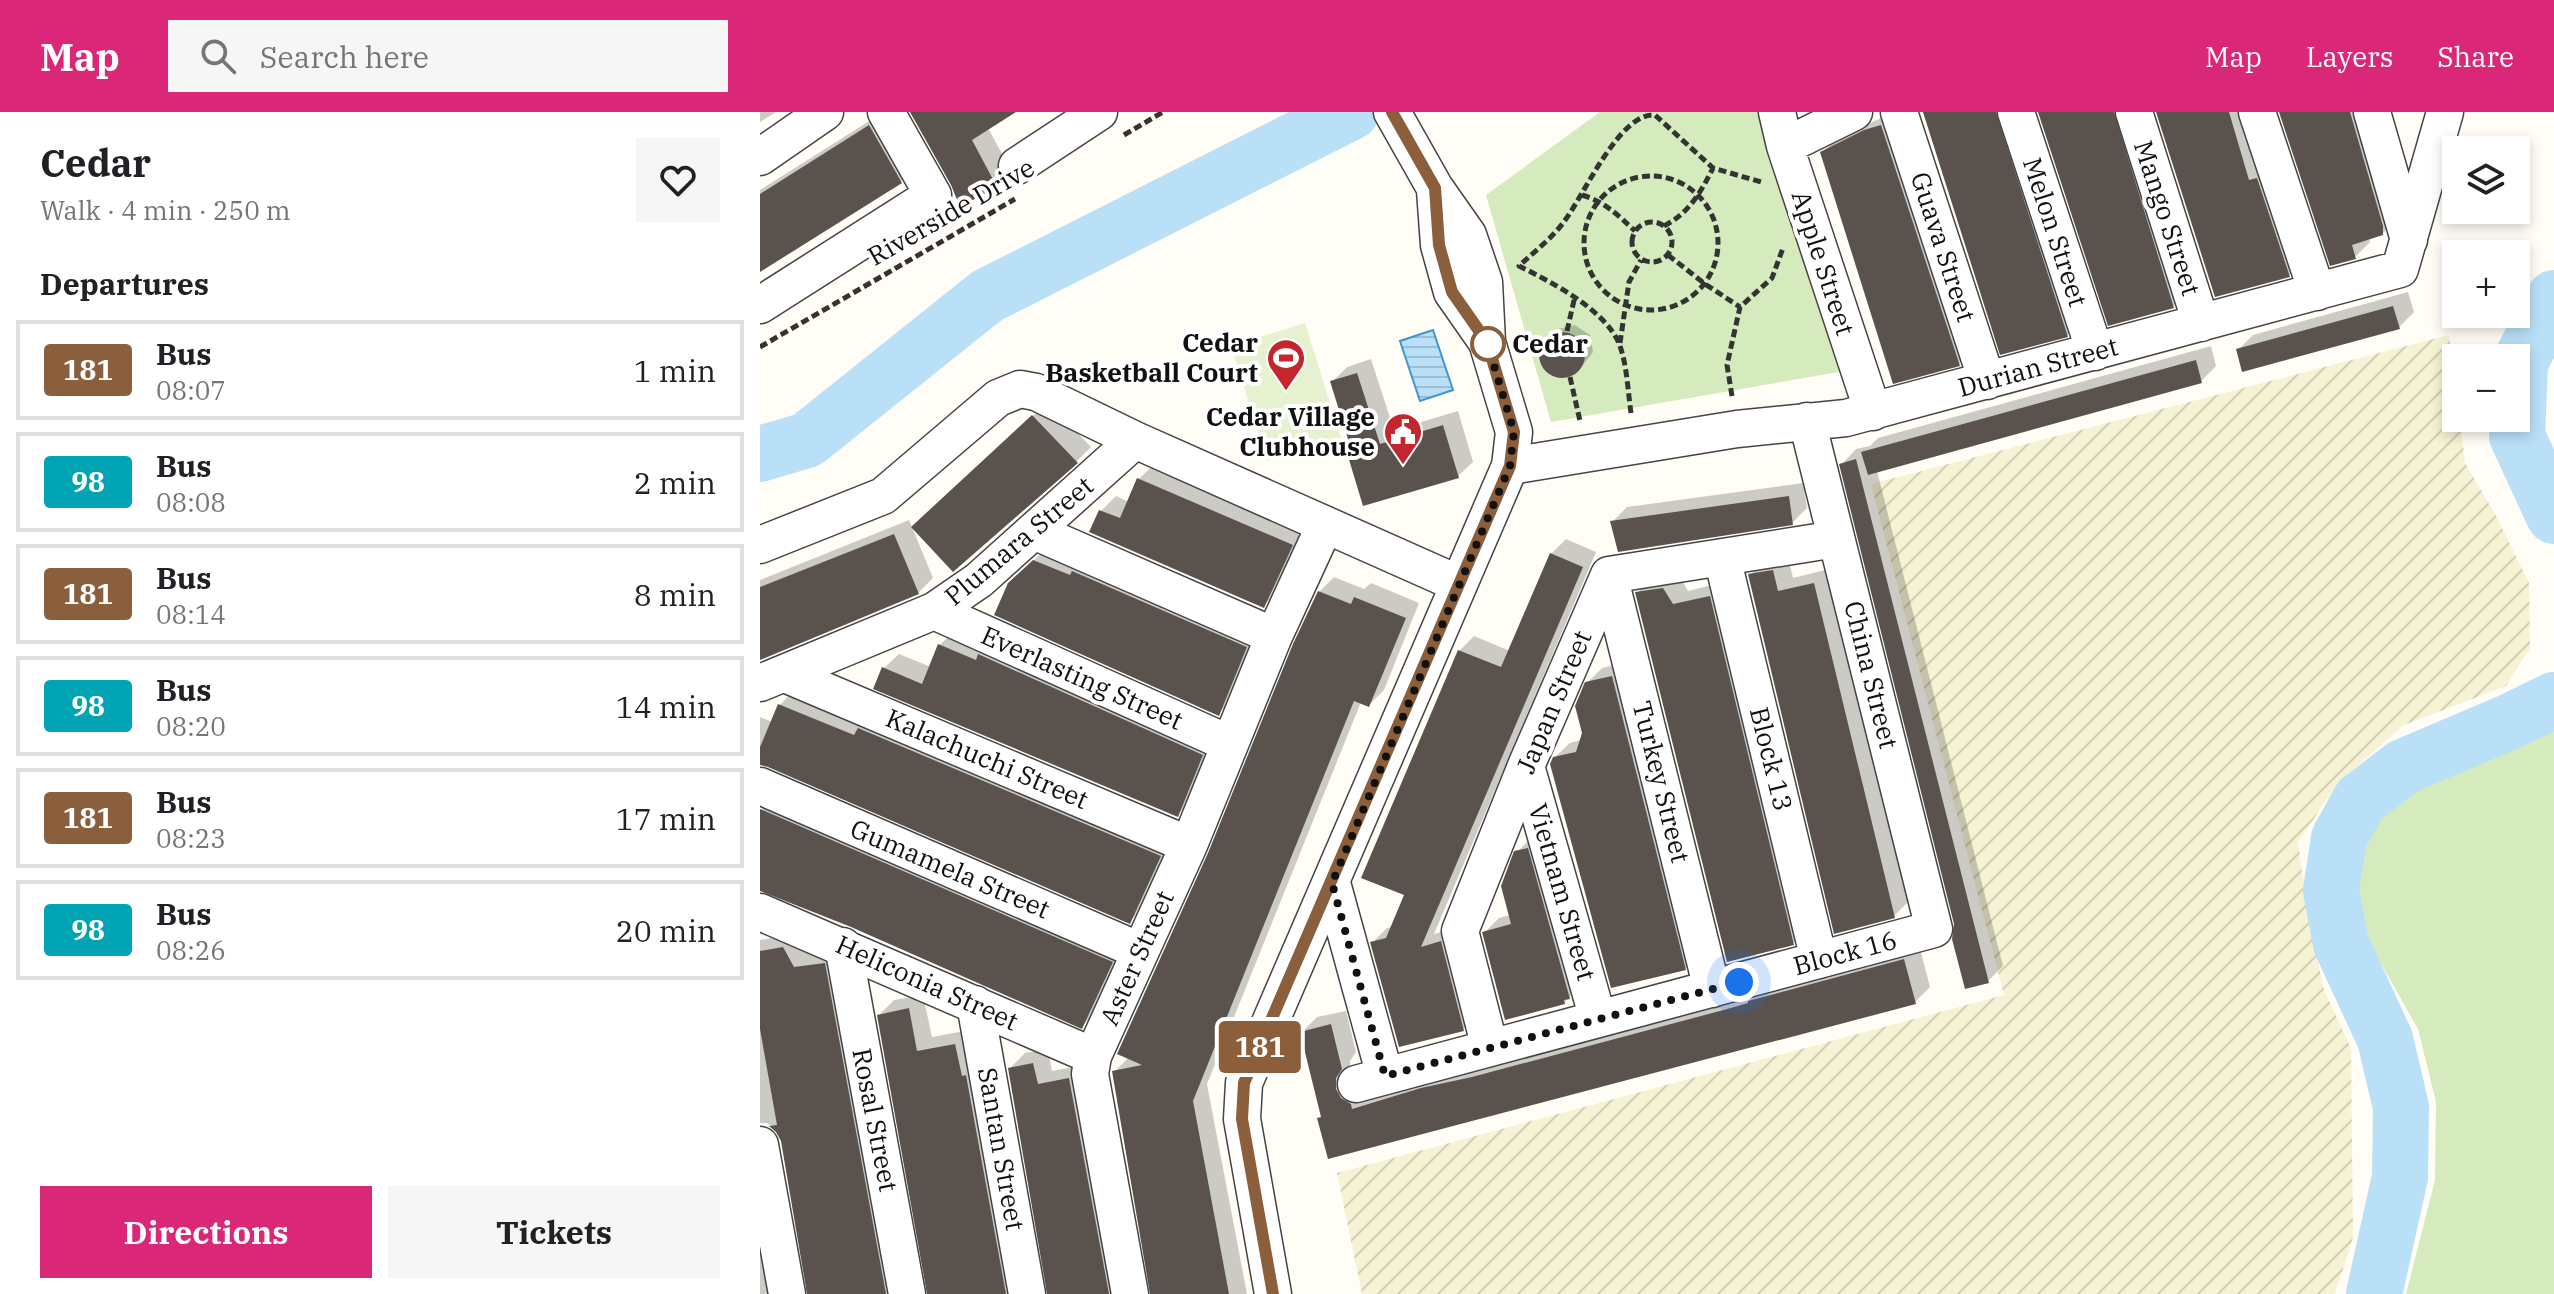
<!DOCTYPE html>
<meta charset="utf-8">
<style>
:root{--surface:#fff;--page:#f6f6f6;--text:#202124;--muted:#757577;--line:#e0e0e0;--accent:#db2777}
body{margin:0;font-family:"IBM Plex Serif",serif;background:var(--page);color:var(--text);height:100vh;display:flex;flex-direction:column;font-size:30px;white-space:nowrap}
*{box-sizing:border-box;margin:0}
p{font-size:26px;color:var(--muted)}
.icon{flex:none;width:44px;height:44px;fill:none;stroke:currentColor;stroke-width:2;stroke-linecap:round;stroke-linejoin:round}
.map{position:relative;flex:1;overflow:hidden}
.drawer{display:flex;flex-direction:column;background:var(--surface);width:760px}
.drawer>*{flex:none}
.badge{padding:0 16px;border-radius:6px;font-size:28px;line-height:52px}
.tools{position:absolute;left:1682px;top:24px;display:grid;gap:16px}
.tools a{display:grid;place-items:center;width:88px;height:88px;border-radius:0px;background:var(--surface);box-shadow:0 4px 12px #0003;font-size:40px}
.you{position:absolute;width:40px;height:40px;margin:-20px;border:6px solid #fff;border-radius:50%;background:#1a73e8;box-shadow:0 0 0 12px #1a73e833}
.map>.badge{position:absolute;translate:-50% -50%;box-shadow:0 0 0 4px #fff}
h2{padding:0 40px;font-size:30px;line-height:72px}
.round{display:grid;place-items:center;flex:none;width:84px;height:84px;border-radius:0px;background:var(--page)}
.head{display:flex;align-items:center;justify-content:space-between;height:136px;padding:0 40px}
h1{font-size:38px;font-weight:800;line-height:60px}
.action{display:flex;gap:16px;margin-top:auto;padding:16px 40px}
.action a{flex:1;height:92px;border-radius:0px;background:var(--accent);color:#fff;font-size:32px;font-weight:800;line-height:92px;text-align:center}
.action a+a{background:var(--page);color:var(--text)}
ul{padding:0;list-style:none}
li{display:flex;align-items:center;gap:24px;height:100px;margin:0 16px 12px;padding:0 24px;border:4px solid var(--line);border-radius:0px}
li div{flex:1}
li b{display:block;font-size:30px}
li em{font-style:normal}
li .badge{min-width:88px;font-weight:700;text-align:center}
header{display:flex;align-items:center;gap:48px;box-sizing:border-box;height:112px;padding:0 40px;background:var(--accent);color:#fff}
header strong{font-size:38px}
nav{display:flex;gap:44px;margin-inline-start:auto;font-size:28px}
.search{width:560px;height:72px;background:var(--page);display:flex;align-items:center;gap:20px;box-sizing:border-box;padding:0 28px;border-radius:0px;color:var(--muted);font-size:30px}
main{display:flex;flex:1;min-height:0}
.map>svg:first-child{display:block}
</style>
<header>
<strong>Map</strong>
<div class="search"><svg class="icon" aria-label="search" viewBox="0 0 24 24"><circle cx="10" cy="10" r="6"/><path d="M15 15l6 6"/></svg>Search here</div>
<nav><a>Map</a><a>Layers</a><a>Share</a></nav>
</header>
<main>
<section class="drawer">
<div class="head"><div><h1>Cedar</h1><p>Walk · 4 min · 250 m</p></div><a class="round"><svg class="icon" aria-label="heart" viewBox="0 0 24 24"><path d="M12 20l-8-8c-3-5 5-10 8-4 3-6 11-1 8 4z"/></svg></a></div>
<h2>Departures</h2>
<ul>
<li><span class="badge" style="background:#8b5e3c;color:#fff">181</span><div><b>Bus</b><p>08:07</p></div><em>1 min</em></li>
<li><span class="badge" style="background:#00a3b4;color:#fff">98</span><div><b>Bus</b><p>08:08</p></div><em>2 min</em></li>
<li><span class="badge" style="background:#8b5e3c;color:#fff">181</span><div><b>Bus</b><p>08:14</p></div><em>8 min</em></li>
<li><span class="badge" style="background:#00a3b4;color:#fff">98</span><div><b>Bus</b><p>08:20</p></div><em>14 min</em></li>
<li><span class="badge" style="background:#8b5e3c;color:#fff">181</span><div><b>Bus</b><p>08:23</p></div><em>17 min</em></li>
<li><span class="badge" style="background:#00a3b4;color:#fff">98</span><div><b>Bus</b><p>08:26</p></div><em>20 min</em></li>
</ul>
<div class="action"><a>Directions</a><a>Tickets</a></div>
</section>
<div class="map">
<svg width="1794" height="1182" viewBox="0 0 1794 1182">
<defs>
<pattern id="farmland-furrows" width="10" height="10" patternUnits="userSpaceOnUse" patternTransform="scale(2)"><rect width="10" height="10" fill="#f6f3d4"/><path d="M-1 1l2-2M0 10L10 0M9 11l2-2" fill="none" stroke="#d2cfb5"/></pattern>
<pattern id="water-rules" width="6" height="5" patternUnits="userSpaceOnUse" patternTransform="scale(2)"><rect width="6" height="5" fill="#b9e0f7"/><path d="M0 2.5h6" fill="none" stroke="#9ebfd3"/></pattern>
</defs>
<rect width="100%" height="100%" fill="#fffdf5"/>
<path fill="url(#farmland-furrows)" d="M1689 223 1696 279V306H1700L1705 351 1735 402 1769 471 1770 536 1746 574 1644 613 1578 671 1538 730 1548 803 1564 878 1591 936 1593 1126 1575 1182H602L577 1061 1244 883 1111 372Z"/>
<path fill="#d5ebbd" d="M840 0H1005L1084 259 791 310 726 83Z
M1794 614V1182H1646L1675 1068 1676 990 1658 917 1605 823 1595 781 1597 738 1615 705 1652 679Z"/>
<path fill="#e6f2cf" d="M545 211 581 326 507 349 471 234Z"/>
<path fill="url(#water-rules)" stroke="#3f96cf" stroke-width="2" d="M673 218 693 278 660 289 640 229Z"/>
<path fill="#0003" d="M0 0H16L0 10Z
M151 0H253L228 16 251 58 236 73 193 72Z
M1134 0 1214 237 1199 252 1063 40 1078 26Z
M1165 0H1253L1322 208 1307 223Z
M1280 0H1371L1428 179 1413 194Z
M1398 0H1488L1544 148 1529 163Z
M1520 0H1609L1637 107 1622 122 1609 126 1610 130 1595 145Z
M122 1 156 55 141 69 0 158V78Z
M1648 180 1654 200 1639 215 1478 238 1493 223Z
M815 213 830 223 833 240 816 262 798 266 784 256 780 239 798 217Z
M1451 234 1456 254 1441 269 1117 359 1243 854 1228 869 1196 812 1082 352 1096 337 1110 334 1118 326Z
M611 247 634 318 698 299 713 350 698 364 590 342 594 338 572 270 587 255Z
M288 290 331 335 316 350 168 401Z
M394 352 546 418 518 479 503 494 341 399 356 384 369 390 379 367Z
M1043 371 1047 396 1032 411 852 410 867 395Z
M149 408 173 466 158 481 0 546V468Z
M806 427 836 440 674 822 696 816 718 902 703 917 612 831 627 816 633 815 647 782 699 539 714 524 750 539 791 442Z
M290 434 500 520 473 587 458 602 265 456Z
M1028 444 1033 466 1069 457 1149 789 1134 804 990 463 1005 448Z
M918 462 928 479 964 470 1048 816 1033 831 877 481 892 466Z
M574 465 604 477 611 471 659 491 624 578 609 593 601 590 447 972 487 1182H392L354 960 369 945 559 480Z
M195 518 456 628 432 688 417 703 124 556 139 542 171 555 180 533Z
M867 550 940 842 925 857 794 646 810 631 821 628 827 571 842 556Z
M34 578 414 729 384 795 370 809 9 653 0 652V605L12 610 20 593Z
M16 683 366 835 337 899 322 914 92 813 0 777V699Z
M772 725 824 870 804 891 724 821 739 806 750 803 756 741Z
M38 821 49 841 79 837 148 1182H49L23 1029 17 1018 7 1011H0V828Z
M1159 833 1170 875 1155 890 559 1007 563 1003 542 920 557 905 586 899 596 940 590 949V961Z
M163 883 172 925 210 918 267 1182H169L119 903 134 888Z
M288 937 292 959 324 953 370 1182H289L250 956 265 941Z
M0 1057 27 1182H0Z"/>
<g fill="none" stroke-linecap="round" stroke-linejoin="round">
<path stroke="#b9e0f7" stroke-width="56" d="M1794 186 1760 250 1757 324 1794 404
M0 342 47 328 227 184 591 0
M1614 1182 1640 1065 1641 995 1625 927 1581 832 1571 778 1579 726 1600 688 1643 655 1751 609 1794 588"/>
</g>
<path fill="#5a524d" d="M150 0H256L212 28 237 75 200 95 191 73Z
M1163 0H1236L1308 225 1240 243Z
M1278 0H1354L1414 196 1348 214Z
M1396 0H1469L1489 68 1497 66 1530 165 1455 185Z
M1519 0H1590L1623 114V123L1592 133 1596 147 1570 154Z
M109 13 142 71 0 160V82Z
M1121 13 1200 254 1133 272 1060 40 1104 18Z
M1633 194 1640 217 1482 260 1476 237Z
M779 243a23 23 0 1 1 46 0a23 23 0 1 1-46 0Z
M1436 248 1442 271 1108 363 1101 340Z
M597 261 620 332 683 313 699 366 603 394 587 341 592 340 570 269Z
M272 303 318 351 193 460 151 415Z
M1096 347 1229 871 1205 877 1192 827 1194 812 1079 352Z
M377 366 533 433 504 496 329 420 339 398 360 406Z
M1029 384 1033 413 858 440 850 409Z
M134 422 159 482 0 548V475Z
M790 441 823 455 661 835 681 829 704 919 639 935 610 830 626 826 644 783 601 766 698 538 741 555Z
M273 448 310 463 312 459 487 535 459 604 234 503 248 471Z
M1013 458 1018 479 1054 471 1135 806 1074 822 988 462Z
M903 476 913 492 950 484 1034 833 967 850 875 480Z
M558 479 591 492 594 485 646 506 609 595 594 589 433 989 469 1182H390L352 959 382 953 357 942 448 741 533 532Z
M178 532 216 548 218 542 443 643 418 705 113 577 122 555 162 572Z
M852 564 926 858 851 876 790 652 793 645 816 640 822 621 815 594 825 570Z
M18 592 94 623 98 616 401 744 370 812 8 655 0 653V635Z
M0 697 353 850 322 917 91 815 0 779Z
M768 736 810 887 804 888 805 892 745 908 722 820 751 812 741 774 754 739Z
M23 835 34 855 65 851 126 1182H47L21 1029 16 1020 9 1014 17 1013 0 917V839Z
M1144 847 1156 892 568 1047 557 1006 561 1005 540 920 571 912 582 957 576 966V977L581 986 591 992 592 997 661 976 712 965 971 896 988 891V889Z
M149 896 157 939 195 932 202 964 206 963 246 1182H167L117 903Z
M273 951 278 972 309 966 349 1182H287L248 956Z"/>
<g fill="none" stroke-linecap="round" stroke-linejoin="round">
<defs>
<path id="minor" d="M1017 0 1025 34 1113 300
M1139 0 1227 269
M1256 0 1335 240
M1374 0 1441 211
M1497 0 1557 180
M1612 0 1649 128
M1025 34 1094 0
M0 45 65 0
M257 54 339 0
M675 78 679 133 692 180 727 230
M0 193 173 83 126 0
M750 354 977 317 1086 306 1640 157 1685 0
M276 420 514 524
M0 433 123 384 238 286 260 277 276 280 375 328 699 472
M962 445 1059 848
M849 463 952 877
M174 499 470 632
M25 562 429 733
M0 571 174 499 219 468 375 328
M766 654 838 907
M0 674 380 839
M572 771 625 964
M0 800 333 944
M83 834 147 1182
M215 892 267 1182
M730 936 700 819 766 654 849 463 1076 427
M596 972 1174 817 1047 309
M0 1033 27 1182
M370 1182 330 962 333 944 429 733 514 524 565 413
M513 1182 482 1007 484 971 750 354 754 320 727 230 724 170 708 123 675 76 632 0"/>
</defs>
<use href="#minor" stroke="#444" stroke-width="39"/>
<path stroke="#333" stroke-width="5" stroke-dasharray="8 4" stroke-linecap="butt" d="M364 23 403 0
M824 131a67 67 0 1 1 134 0a67 67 0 1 1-134 0Z
M822 83C845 90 858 103 875 119
M872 130a20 20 0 1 1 40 0a20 20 0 1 1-40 0Z
M904 114C929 101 941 80 953 56
M908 143 945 172 980 195
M807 219 815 184
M860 231 869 170 881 148
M0 235 255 87
M810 265 820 309
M972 284 967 253 980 195 1012 166 1023 136
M871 301C868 280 867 254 860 234 847 198 791 170 759 154 774 140 791 127 803 111 823 86 859 0 895 3L953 56 1001 70"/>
<use href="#minor" stroke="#fff" stroke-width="36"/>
</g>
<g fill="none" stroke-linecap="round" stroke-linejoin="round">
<defs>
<path id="line" d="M513 1182 482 1007 484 971 750 354 754 320 727 230 692 180 679 133 675 76 632 0"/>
</defs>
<use href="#line" stroke="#fff" stroke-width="18"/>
<use href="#line" stroke="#8b5e3c" stroke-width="12"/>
<path stroke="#111" stroke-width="8" stroke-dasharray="0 14.4" d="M728 232 727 230 754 320 750 354 572 771 625 964 979 870"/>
</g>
<defs>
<symbol id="stadium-pin" viewBox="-11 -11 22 30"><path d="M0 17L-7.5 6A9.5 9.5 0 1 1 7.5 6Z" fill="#c4262e" stroke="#fff"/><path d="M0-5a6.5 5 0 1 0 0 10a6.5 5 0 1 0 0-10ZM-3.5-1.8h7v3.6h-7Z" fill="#fff"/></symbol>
<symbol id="civic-pin" viewBox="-11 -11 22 30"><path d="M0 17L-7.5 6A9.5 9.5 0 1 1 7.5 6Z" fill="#c4262e" stroke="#fff"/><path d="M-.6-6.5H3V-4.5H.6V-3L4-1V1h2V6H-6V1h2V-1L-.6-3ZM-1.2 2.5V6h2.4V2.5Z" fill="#fff"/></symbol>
</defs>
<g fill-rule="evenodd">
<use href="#stadium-pin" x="504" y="224" width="44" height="60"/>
<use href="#civic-pin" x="621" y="298" width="44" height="60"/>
</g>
<circle fill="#fff" stroke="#8b5e3c" stroke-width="4" cx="728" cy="232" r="16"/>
<g text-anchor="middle" stroke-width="8" stroke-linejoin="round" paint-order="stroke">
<g font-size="26" fill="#111" stroke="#fff">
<text transform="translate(191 100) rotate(-30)" y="9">Riverside Drive</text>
<text transform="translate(1407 106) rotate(72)" y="9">Mango Street</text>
<text transform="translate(1295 120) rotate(72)" y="9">Melon Street</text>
<text transform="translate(1183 135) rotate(72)" y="9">Guava Street</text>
<text transform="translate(1063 151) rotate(72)" y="9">Apple Street</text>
<text transform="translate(1278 255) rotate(-15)" y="9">Durian Street</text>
<text transform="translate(259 429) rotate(-40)" y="9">Plumara Street</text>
<text transform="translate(1111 563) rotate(76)" y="9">China Street</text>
<text transform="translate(322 566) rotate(24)" y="9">Everlasting Street</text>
<text transform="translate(794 590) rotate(-67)" y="9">Japan Street</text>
<text transform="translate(227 647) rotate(23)" y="9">Kalachuchi Street</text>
<text transform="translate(1011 647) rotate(76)" y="9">Block 13</text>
<text transform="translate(901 670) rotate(76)" y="9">Turkey Street</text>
<text transform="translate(190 757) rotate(23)" y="9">Gumamela Street</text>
<text transform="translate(802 780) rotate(74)" y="9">Vietnam Street</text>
<text transform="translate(1085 841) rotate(-15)" y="9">Block 16</text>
<text transform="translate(377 846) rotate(-66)" y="9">Aster Street</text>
<text transform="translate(167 871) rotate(24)" y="9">Heliconia Street</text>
<text transform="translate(115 1008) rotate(79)" y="9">Rosal Street</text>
<text transform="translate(241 1037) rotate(80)" y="9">Santan Street</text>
</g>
<g font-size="26" font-weight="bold" fill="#111" stroke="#fff" text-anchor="end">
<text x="498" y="240">Cedar<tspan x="498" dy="30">Basketball Court</tspan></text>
<text x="615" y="314">Cedar Village<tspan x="615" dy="30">Clubhouse</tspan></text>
</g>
<g font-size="26" font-weight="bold" fill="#111" stroke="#fff" text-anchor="start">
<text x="752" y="241">Cedar</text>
</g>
</g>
</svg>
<div class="tools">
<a><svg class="icon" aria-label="layers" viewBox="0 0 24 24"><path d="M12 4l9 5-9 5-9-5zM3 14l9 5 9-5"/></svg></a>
<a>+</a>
<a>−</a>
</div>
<div class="you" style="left:979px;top:870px"></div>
<b class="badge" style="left:500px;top:935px;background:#8b5e3c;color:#fff">181</b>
</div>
</main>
